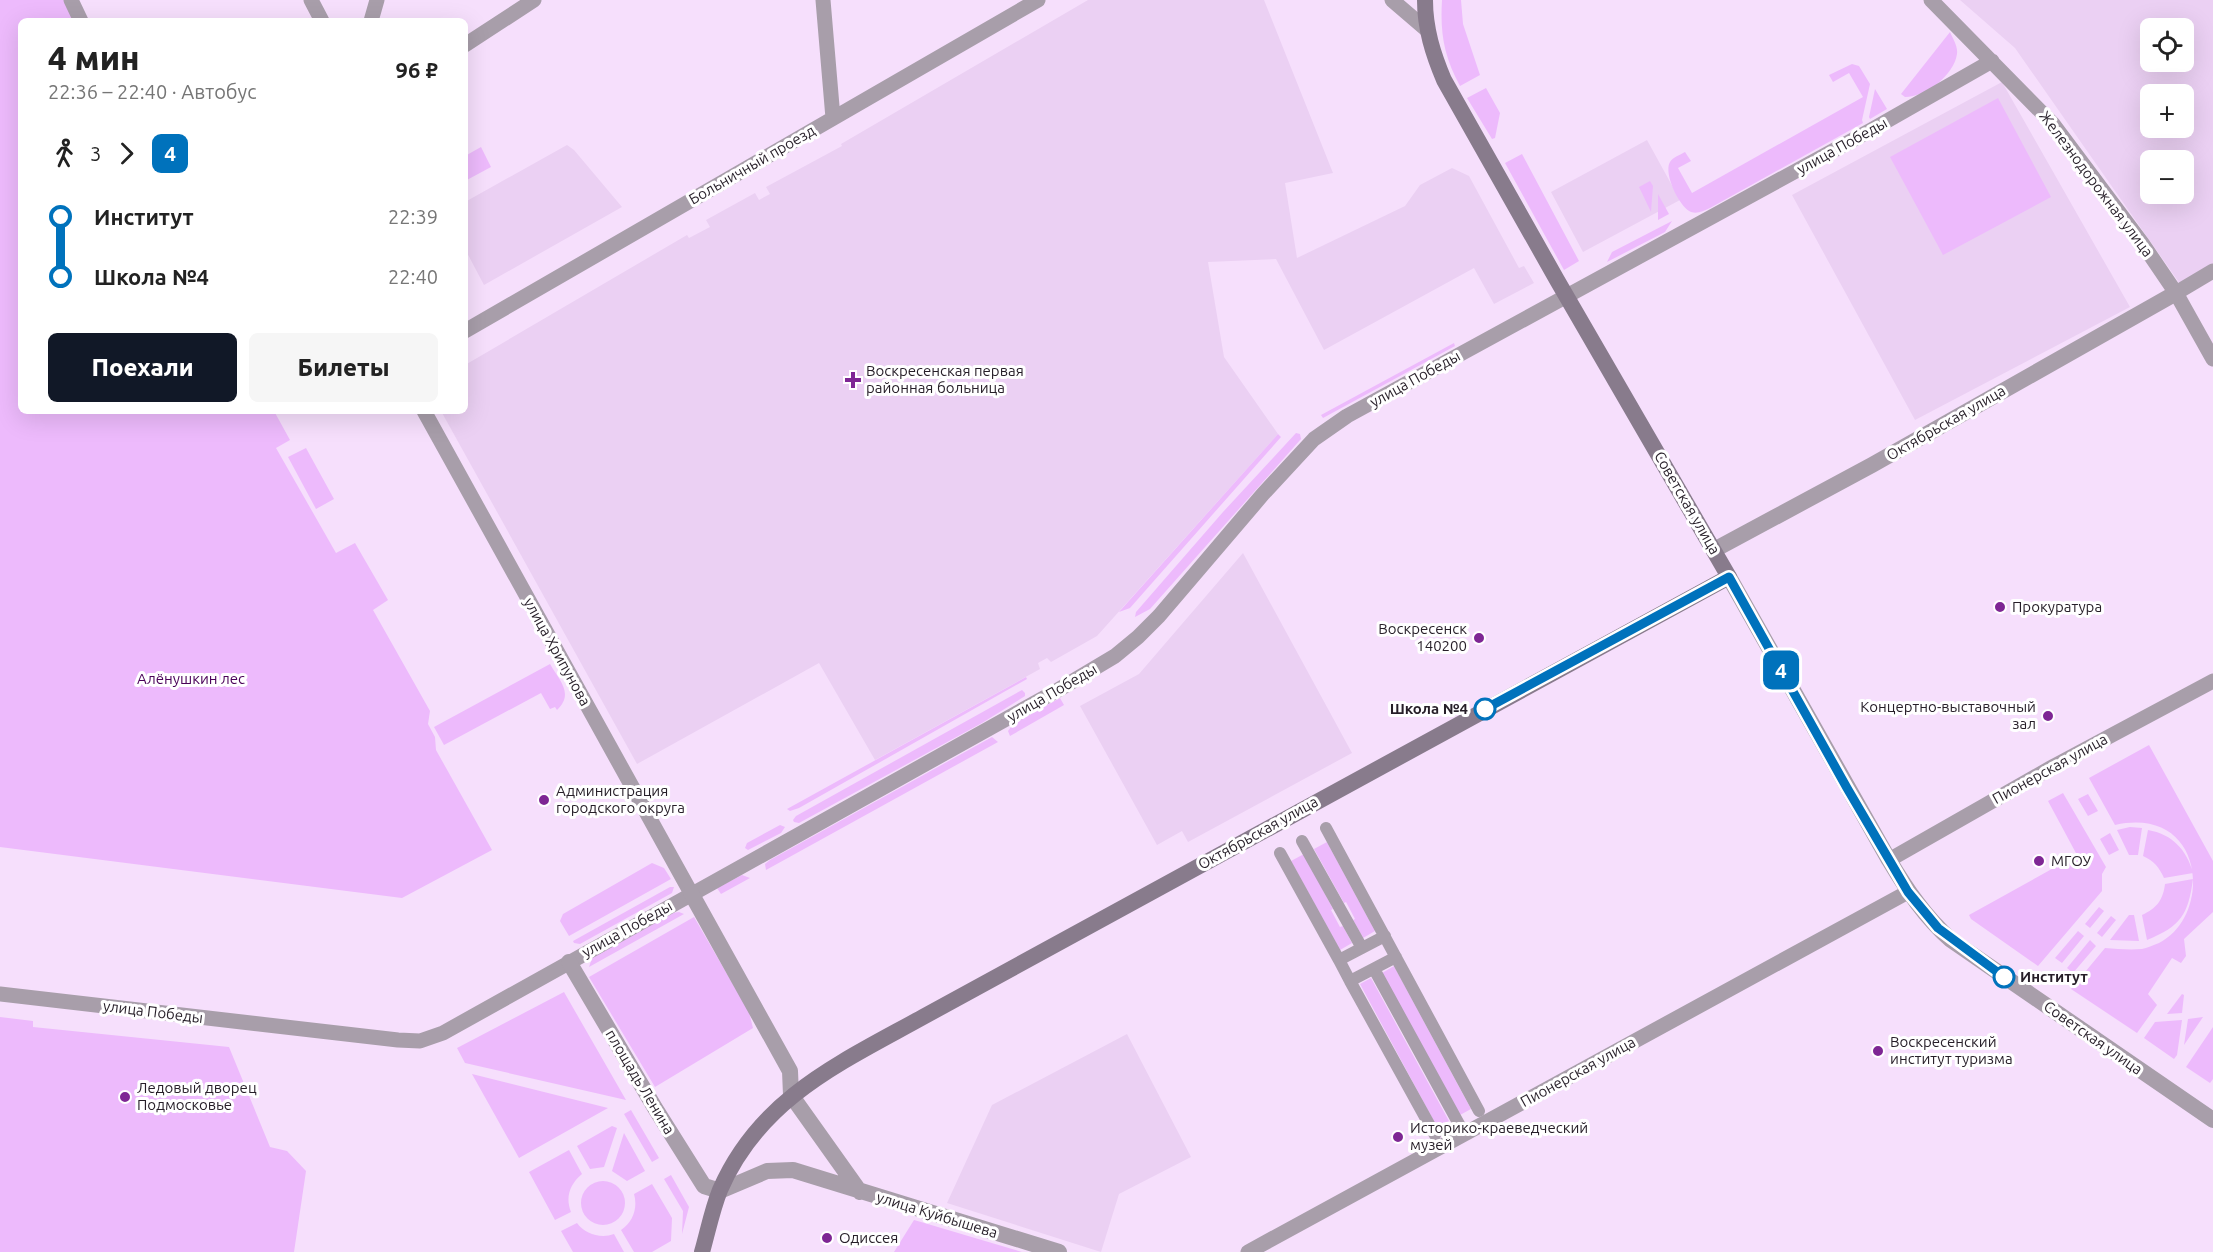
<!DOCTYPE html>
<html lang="ru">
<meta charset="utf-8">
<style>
:root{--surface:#fff;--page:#f6f6f6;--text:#222;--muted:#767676;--accent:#111827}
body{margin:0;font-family:Ubuntu,sans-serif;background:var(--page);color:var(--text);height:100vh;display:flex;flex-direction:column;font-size:22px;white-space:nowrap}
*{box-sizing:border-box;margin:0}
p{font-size:20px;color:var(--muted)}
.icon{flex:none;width:33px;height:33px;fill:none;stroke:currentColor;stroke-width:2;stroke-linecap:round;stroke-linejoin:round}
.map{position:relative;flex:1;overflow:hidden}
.side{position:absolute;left:18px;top:18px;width:450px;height:396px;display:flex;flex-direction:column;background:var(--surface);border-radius:9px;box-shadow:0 6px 24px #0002}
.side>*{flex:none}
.badge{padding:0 12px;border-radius:9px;font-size:21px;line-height:39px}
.buttons{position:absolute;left:2140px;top:18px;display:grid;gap:12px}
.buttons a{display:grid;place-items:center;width:54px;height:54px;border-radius:9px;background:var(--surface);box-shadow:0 6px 24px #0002;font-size:30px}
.map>.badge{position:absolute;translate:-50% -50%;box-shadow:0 0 0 3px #fff}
.legs{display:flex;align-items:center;gap:9px;height:66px;padding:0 30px;font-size:20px}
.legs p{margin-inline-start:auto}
.overview{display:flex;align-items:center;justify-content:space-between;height:102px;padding:0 30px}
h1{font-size:33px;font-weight:800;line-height:45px}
.action{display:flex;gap:12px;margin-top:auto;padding:12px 30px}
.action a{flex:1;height:69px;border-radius:9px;background:var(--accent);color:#fff;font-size:24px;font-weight:800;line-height:69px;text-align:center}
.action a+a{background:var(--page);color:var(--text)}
ul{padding:0 30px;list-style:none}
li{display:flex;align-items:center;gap:21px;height:60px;font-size:22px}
li i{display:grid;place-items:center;width:9px;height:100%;margin:0 8px;background:currentColor}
li i::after{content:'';width:15px;height:15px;margin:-8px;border:4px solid;border-radius:50%;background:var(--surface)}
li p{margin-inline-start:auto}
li:first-child i{background:linear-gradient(#0000 50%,currentColor 0)}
li:last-child i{background:linear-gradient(currentColor 50%,#0000 0)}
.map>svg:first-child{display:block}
</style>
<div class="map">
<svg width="2213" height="1252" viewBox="0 0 2213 1252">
<rect width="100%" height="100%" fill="#f6dffc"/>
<path fill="#ebd0f3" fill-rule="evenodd" d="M1088 0H1264L1333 173 1285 183 1297 258 1405 206 1420 185 1452 168 1469 176 1519 268 1524 266 1534 283 1494 304 1474 268 1324 350 1276 259 1208 262 1224 357 1278 434 1097 636 1051 662 1047 658 1038 663 1040 669 875 760 819 663 637 764 441 411H465V365L687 235 689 238 710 227 706 220 755 193 759 200 770 194 766 187 842 146 841 144Z
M1960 0H2213V275L2185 291 2015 48ZM2151 28H2184V62H2151ZM2151 94H2184V128H2151ZM2151 160H2184V194H2151Z
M2002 82 2130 307 1915 420 1792 195Z
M1647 140 1680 200 1583 252 1551 192Z
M567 145 574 150 622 207 484 285 465 249V202Z
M1243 553 1352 753 1188 842 1182 831 1157 845 1080 706 1139 674Z
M1127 1034 1191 1157 1119 1194 1101 1252 947 1203 992 1105Z"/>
<path fill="#edbafc" d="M0 0H64L75 21H21V411H274L290 440 276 448 336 553 355 543 388 600 373 610 430 711 428 724 435 737 436 750 492 850 402 898 0 847Z
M1442 0H1461L1463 24 1480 75 1460 86C1444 56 1440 34 1442 0Z
M1950 32C1953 39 1958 46 1957 54 1954 75 1926 97 1905 97L1901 94Z
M1852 64 1859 66 1870 84 1862 120 1863 123 1710 208C1703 211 1698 214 1691 212 1680 208 1663 174 1670 162 1673 157 1680 155 1685 152L1691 161 1678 168 1692 193 1863 97 1849 73 1833 82 1829 75Z
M1486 88 1500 113 1495 138 1492 139 1467 98Z
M1875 89 1887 109 1870 119 1869 117Z
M1998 98 2051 197 1943 255 1890 157Z
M481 147 491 167 465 181V156Z
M1522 154 1579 261 1564 270 1505 163Z
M1650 181 1653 186 1651 212 1639 187Z
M1658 194 1669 214 1658 220Z
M1672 221 1665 232 1607 262 1612 252Z
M1454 343 1455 346 1323 418 1321 415Z
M1296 433 1300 434 1301 439 1150 609 1135 617 1136 612 1223 512Z
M1278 434 1281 437 1130 608 1119 612Z
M306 448 334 499 316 509 288 457Z
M550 664C560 681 574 694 557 710L555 707 550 709 541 693 444 745 434 727Z
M1026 677 1027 679 799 808 790 811 787 809Z
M1022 690 1025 693V696L982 723 799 823 794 822 793 820 796 816Z
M1060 698 1064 705 1010 736 1008 731 1014 723Z
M992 737 998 742 766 870 765 864 770 860Z
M2149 745 2213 861V912L2184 939 2186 956 2181 963 2172 958 2148 994 2157 1005 2137 1033 2071 989 2105 948C2117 949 2130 950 2142 949 2147 948 2153 945 2159 943 2213 916 2206 805 2115 825L2089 778Z
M2063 793 2106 867 2102 874V891L2038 966 1971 919 1969 915 2077 855 2048 801Z
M2088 794 2098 811 2088 816 2078 799Z
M780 825 785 827 781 833 748 850 745 848 747 843Z
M2130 827 2142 828 2138 855H2129L2117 830Z
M2148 830C2172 834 2187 850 2193 873L2164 878C2159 867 2154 861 2143 856Z
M2110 833 2119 850 2109 855 2100 839Z
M1327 842 1375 931 1363 938 1353 920 1355 919 1346 902 1344 903 1314 849Z
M1304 854 1333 909 1331 910 1340 927 1343 926 1352 943 1340 950 1291 861Z
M652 863 664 868 671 879 569 936 560 921 563 914Z
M742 875 750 878 721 894 717 888Z
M2193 879C2188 915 2181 926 2147 940L2142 915C2157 908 2163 900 2165 884Z
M670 887H674L672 893 580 944 574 943 573 941Z
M2099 907 2104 911 2090 928 2085 924Z
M679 912 684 914 589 967 592 958 673 913Z
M2129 915H2134L2139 941 2110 940Z
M2111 916 2116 920 2102 937 2097 933Z
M694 917 749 1012 753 1028 655 1087 589 977Z
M2078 931 2084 936 2062 963 2055 958Z
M2090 940 2096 946 2073 973 2067 968Z
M1394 966 1471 1109 1460 1115 1382 973Z
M1371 978 1449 1121 1437 1127 1360 984Z
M564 992 626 1100 465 1063 457 1048Z
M2182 994 2184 995 2182 1013 2167 1014Z
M0 1017 33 1021V1027L229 1047 270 1147 287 1151 306 1171 294 1252H0Z
M2203 1017 2184 1045 2188 1019Z
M2182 1020 2177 1055 2174 1059 2144 1038 2155 1022Z
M2213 1027V1079L2210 1083 2186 1067Z
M472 1074 608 1108 519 1158Z
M631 1110 659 1158 652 1162 624 1114Z
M612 1126 617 1128 604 1167 590 1169 577 1146Z
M624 1133 645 1171 627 1181 612 1171Z
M569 1150 582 1174C570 1184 565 1197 571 1212L555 1220 529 1172Z
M671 1175 689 1207 682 1234 683 1211 664 1179Z
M581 1203a22 22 0 1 1 44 0a22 22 0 1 1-44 0Z
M652 1184 672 1218 671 1241 652 1252H634L621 1230C633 1222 638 1208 634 1194Z
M914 1220 921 1222 1022 1252H894Z
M577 1223C585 1234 601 1239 614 1234L624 1252H573L561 1231Z"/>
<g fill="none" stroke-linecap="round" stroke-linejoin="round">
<path stroke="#a89eaa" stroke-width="12" d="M1326 828 1479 1111
M1302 841 1362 948
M1280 853 1339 960
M1385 936 1339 960 1350 981 1396 957
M1374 969 1460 1126
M1350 981 1435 1135"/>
<path stroke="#a89eaa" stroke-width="15" d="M71 0 81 21
M311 0 322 21
M823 0 833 118
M1392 0 1427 30
M1931 0 2053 124 2142 243 2176 293 2213 359
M371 21 377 0
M465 45 534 0
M2176 293 2213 271
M465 331 1038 0
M424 411 691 893
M1889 860 2054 766 2213 681
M0 994 398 1040 420 1041 443 1033 1058 690 1115 656 1138 637 1159 616 1263 494 1314 439 1347 416 1871 130 1992 61
M1248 1252 1908 892"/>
<path stroke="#a89eaa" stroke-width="16" d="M1714 550 1872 465 2176 293
M1729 577 1889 860C1907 890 1925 917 1951 940L2213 1120
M691 893 790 1071 791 1095 860 1192
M569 962 655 1108 704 1186 720 1191 767 1171 793 1170 1059 1252"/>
<path stroke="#887b8c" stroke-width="16" d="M702 1252C708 1231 712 1210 720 1190 760 1098 840 1063 923 1017L1729 577 1557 280 1444 80C1433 54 1425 29 1425 0"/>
</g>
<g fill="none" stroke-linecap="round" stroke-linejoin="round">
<defs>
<path id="line-1" d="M1485 709 1729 577 1847 788 1908 892 1938 928 2004 977"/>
</defs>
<use href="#line-1" stroke="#fff" stroke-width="14"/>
<use href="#line-1" stroke="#0072bc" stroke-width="9"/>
</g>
<g fill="#7e2694" stroke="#fff" stroke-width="2">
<path d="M850 371h6v6h6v6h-6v6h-6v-6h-6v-6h6z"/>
<circle cx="2000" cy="607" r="6"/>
<circle cx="1479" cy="638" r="6"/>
<circle cx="2048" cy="716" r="6"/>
<circle cx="544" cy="800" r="6"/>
<circle cx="2039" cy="861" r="6"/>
<circle cx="1878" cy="1051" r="6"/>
<circle cx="125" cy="1097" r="6"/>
<circle cx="1398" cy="1137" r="6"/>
<circle cx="827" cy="1238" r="6"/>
</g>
<g fill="#fff" stroke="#0072bc" stroke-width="3">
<circle cx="1485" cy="709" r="10"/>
<circle cx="2004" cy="977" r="10"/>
</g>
<g text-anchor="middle" stroke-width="6" stroke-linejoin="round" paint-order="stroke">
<g font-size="15" fill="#261e28" stroke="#fff">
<text transform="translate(1842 146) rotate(-29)" y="5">улица Победы</text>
<text transform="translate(752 165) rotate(-30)" y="5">Больничный проезд</text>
<text transform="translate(2096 184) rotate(53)" y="5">Железнодорожная улица</text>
<text transform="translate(1415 379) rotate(-29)" y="5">улица Победы</text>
<text transform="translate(1946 423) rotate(-30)" y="5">Октябрьская улица</text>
<text transform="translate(1687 503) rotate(60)" y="5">Советская улица</text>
<text transform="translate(557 652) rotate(61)" y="5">улица Хрипунова</text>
<text transform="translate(1052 693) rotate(-30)" y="5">улица Победы</text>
<text transform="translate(2050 769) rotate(-29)" y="5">Пионерская улица</text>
<text transform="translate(1258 833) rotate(-29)" y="5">Октябрьская улица</text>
<text transform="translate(627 929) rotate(-29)" y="5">улица Победы</text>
<text transform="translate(153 1012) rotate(7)" y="5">улица Победы</text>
<text transform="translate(2093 1038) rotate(35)" y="5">Советская улица</text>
<text transform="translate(1578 1072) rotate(-29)" y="5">Пионерская улица</text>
<text transform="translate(640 1082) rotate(59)" y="5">площадь Ленина</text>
<text transform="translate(937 1215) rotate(17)" y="5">улица Куйбышева</text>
</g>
<g font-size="15" fill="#261e28" stroke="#fff" text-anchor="start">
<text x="866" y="376">Воскресенская первая<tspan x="866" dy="17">районная больница</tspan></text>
<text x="2012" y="612">Прокуратура</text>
<text x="1467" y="634" text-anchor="end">Воскресенск<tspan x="1467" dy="17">140200</tspan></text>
<text x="2036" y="712" text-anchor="end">Концертно-выставочный<tspan x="2036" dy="17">зал</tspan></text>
<text x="556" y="796">Администрация<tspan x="556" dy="17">городского округа</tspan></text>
<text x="2051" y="866">МГОУ</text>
<text x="1890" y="1047">Воскресенский<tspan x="1890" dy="17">институт туризма</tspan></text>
<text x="137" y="1093">Ледовый дворец<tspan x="137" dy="17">Подмосковье</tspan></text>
<text x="1410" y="1133">Историко-краеведческий<tspan x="1410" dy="17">музей</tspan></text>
<text x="839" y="1243">Одиссея</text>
</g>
<g font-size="15" fill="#490158" stroke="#fff">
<text x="191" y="684">Алёнушкин лес</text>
</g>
<g font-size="15" font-weight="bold" fill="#261e28" stroke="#fff" text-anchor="end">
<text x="1468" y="714">Школа №4</text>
<text x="2020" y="982" text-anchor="start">Институт</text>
</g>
</g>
</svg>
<div class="buttons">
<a><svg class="icon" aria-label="locate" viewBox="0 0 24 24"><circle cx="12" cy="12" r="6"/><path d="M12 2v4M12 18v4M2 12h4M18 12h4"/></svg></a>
<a>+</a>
<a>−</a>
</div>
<b class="badge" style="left:1781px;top:670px;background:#0072bc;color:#fff">4</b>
<section class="side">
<div class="overview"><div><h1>4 мин</h1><p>22:36 – 22:40 · Автобус</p></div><b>96 ₽</b></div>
<div class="legs"><svg class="icon" aria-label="walk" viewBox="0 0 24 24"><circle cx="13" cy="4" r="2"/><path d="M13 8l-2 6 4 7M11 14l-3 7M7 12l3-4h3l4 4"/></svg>3<svg class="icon" aria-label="forward" viewBox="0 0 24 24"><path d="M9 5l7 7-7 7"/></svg><b class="badge" style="background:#0072bc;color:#fff">4</b></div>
<ul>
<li><i style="color:#0072bc"></i><b>Институт</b><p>22:39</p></li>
<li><i style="color:#0072bc"></i><b>Школа №4</b><p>22:40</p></li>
</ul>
<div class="action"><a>Поехали</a><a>Билеты</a></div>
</section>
</div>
